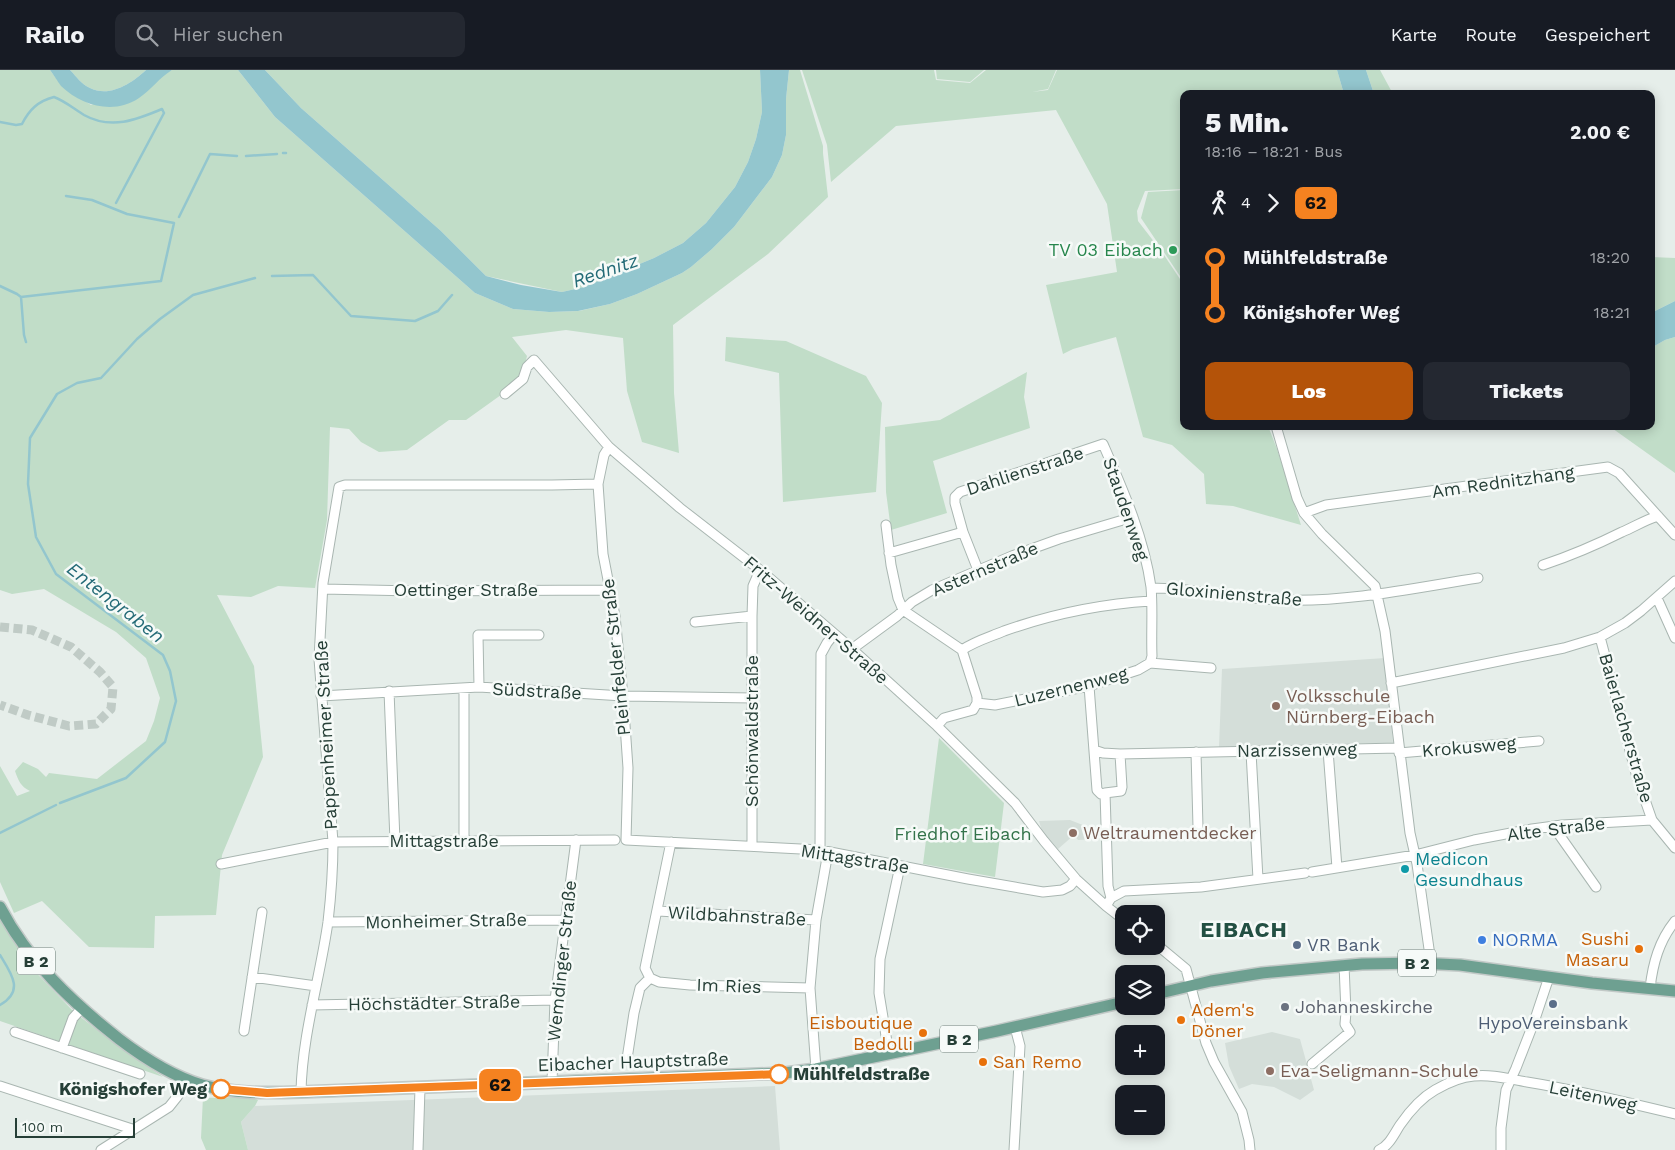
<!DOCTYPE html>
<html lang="de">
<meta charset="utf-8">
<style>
:root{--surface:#171b24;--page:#242831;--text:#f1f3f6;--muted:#9ea1a6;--line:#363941;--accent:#b45309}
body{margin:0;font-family:"Work Sans",sans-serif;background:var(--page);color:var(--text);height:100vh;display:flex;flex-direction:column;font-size:19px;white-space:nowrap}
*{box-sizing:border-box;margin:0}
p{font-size:16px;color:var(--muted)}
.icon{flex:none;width:28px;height:28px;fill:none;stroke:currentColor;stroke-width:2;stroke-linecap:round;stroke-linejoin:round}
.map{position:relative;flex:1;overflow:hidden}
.side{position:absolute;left:1180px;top:20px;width:475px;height:340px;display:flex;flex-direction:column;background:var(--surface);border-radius:10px;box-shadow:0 2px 12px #0003}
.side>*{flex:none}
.badge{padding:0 10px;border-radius:8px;font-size:18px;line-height:32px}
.fabs{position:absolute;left:1115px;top:835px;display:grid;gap:10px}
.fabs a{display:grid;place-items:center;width:50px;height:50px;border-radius:10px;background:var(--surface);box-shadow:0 2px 12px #0003;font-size:25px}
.scale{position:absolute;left:15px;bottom:12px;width:120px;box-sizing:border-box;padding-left:5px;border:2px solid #263f37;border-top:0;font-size:14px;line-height:18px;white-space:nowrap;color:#263f37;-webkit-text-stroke:4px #f6faf8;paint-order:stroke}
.map>.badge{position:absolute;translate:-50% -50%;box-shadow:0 0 0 2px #fff}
.legs{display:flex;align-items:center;gap:8px;height:55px;padding:0 25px;font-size:16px}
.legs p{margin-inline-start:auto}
.headline{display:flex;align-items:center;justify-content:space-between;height:85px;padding:0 25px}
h1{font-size:28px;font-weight:800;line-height:38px}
.button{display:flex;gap:10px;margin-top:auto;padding:10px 25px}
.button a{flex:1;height:58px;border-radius:10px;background:var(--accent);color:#fff;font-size:20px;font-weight:800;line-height:58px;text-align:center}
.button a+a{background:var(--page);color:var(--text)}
ul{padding:0 25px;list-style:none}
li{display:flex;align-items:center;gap:18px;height:55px;font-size:19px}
li i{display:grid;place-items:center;width:8px;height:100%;margin:0 6px;background:currentColor}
li i::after{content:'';width:12px;height:12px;margin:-6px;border:4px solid;border-radius:50%;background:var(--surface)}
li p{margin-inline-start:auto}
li:first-child i{background:linear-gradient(#0000 50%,currentColor 0)}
li:last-child i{background:linear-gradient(currentColor 50%,#0000 0)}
header{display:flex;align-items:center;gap:30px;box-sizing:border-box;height:70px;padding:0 25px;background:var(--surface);border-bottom:1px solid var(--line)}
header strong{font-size:24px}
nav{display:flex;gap:28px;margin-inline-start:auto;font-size:18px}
.search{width:350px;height:45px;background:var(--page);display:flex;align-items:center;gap:12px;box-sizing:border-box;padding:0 18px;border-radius:10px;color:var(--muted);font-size:19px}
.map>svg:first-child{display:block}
</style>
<header>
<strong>Railo</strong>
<div class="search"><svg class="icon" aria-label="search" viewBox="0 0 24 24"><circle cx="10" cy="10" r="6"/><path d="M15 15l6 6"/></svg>Hier suchen</div>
<nav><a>Karte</a><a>Route</a><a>Gespeichert</a></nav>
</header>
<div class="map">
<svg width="1675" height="1080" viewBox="0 0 1675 1080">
<rect width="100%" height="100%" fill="#e6eeea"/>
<path fill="#d4ded9" d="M1385 588 1393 673H1331L1219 677 1222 599Z
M1070 750 1093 759 1102 758V769L1078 770 1074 765 1058 779 1042 761 1039 751Z
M1272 962 1300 969 1314 1020 1300 1030 1274 1017 1252 1014 1239 1019 1229 996 1225 973Z
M775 1016 780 1080H248L241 1052 255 1036Z"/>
<path fill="#c1ddc8" d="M0 0H50L61 15 91 35 172 0H238L275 47 475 223 513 239 549 242 579 241 610 234 637 224 682 203 691 197 712 179 734 157 772 107 782 85 786 65V29L789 0H800L823 76V83L828 127 768 184 673 255 674 323 679 383 642 372 627 321 623 268 566 260 512 267 527 286 525 294 515 315 466 350H449L407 380 379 382 361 372 349 359 330 357 327 450 315 518 278 516 251 527 217 525 254 596 263 687 222 785 216 845 155 846 154 878 89 877 42 831 14 843 0 812V696L17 726 30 721C21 717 18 710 15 701L23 692 38 699 46 707 49 703 97 709 146 671 154 651 160 628 146 588 116 562 44 519 12 524 0 520Z
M70 0H146C132 13 110 28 90 18 82 15 76 6 70 0Z
M265 0H760L762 42 756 69 748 92 735 117 706 153 683 173 654 188 584 217 562 222 486 206 441 161 301 38Z
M802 0H934L936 10 970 13 986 0H1056L1048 19 1032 22 1048 20 1057 0H1337L1344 24H1184V119L1145 121 1137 141 1138 151 1162 182 1184 215V356H1268L1277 379 1301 455 1233 436 1206 434 1204 404 1172 375 1143 367 1116 267 1073 279 1063 284 1046 215 1117 202 1107 134 1056 40 896 56 831 112 827 75Z
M936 0H984L970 12 937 9Z
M1366 0H1380L1393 24H1374Z
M1184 120V212L1141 148 1148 122Z
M1651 187 1675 188V231L1651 243Z
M726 267 786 271 866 306 882 333 876 422 783 432 779 303 725 291Z
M1675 267V403L1609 356H1651V278L1665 270Z
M1027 302 1024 327 1030 358 933 391 947 443 891 460 886 422 885 357 940 350Z
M939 668 1004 733 995 807 923 794Z
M0 843 24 890 73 941 115 974 163 1007 0 951Z
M203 1027C220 1030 243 1024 258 1030L255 1036 241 1052 248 1080H206L201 1068Z"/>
<path fill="#93c6ce" d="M50 0H70C76 6 82 15 90 18 110 28 132 13 146 0H172C160 7 151 20 139 28 114 45 82 36 61 16 57 11 54 5 50 0Z
M238 0H265L301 38 441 161 486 206 521 215 562 222 584 217 654 188 683 173 706 153 735 117 748 92 756 69 762 42 760 0H789L786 29V65L782 85 772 107 734 157 712 179 691 197 682 203 637 224 610 234 578 241 549 242 513 239 475 223 275 47Z
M1337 0H1366L1374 24H1344Z
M1675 231V267L1665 270 1651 278V243Z"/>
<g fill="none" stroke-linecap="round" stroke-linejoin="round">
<path stroke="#93c6ce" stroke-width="2.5" d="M0 52 16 55 22 54C29 40 38 31 54 27 65 31 74 39 84 45 111 60 136 50 162 39L164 43 116 133
M283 83H286
M246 86 277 84
M179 147 210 84 237 86
M272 206 313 205 351 246 415 251 438 241 452 225
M0 216 17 224 21 227 161 211 174 153 127 144 92 130 66 126
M21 227 24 265 26 272
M60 733 126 708 165 672 176 631 170 601 163 585 56 504 36 467 28 414 30 368 57 324 77 313 101 308 137 269 160 249 193 225 255 208
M0 763 56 735
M0 885C11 903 25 921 0 935"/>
<path stroke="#c0cbc6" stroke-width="9" stroke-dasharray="9 4.5" stroke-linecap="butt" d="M0 557 32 560 71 577 100 602 113 617 111 639 96 654 69 656 28 645 0 635"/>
<defs>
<path id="minor" d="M505 324 523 309 527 297 534 290 609 377 680 438 760 500 852 579 937 656 1015 733 1044 771 1076 809 1106 836 1124 850
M1276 356 1297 428 1304 443 1322 464 1375 516 1385 561 1410 763 1417 794 1431 893
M609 377 604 385 598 414 603 484 615 546 623 626 628 698 626 770 820 780 968 809 1043 822 1062 820 1070 816 1076 809
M1304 443 1326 435 1608 397 1619 403 1675 465
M886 455 891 495 898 528 903 540 962 580 977 627V633
M889 483 963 462
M1543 495C1570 486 1596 475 1622 462 1634 457 1645 450 1658 446
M978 500 963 462 955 433V427L960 422 1103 374C1123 420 1144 467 1151 517 1153 539 1151 563 1152 586L1150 593
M1151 518C1196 518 1239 529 1284 530 1350 532 1414 518 1478 508
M323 519 414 521 610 520
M1657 528 1675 568
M695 552 752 546
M1600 567 1637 707 1652 750 1675 778
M852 579 897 546 912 532 932 520 1012 486 1059 469 1133 447
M962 580C975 571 990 567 1004 561 1052 544 1100 534 1151 531
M1391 613 1564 578 1600 567 1625 553 1641 541 1675 511
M1089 616 1097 720 1101 724 1105 723 1108 816 1111 828
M479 617 478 565H539
M389 621 395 771
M321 626 479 617 623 626 753 628
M977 633 995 635 1089 616 1138 600 1150 593 1211 598
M937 656 944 648 973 640 977 633
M1094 680 1103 683 1120 684 1399 678
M1328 680 1337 798
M1196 682 1198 757
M1251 682 1258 809
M1399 683 1539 671
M1105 723 1121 721 1122 717 1120 684
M1553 756 1596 817
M464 771V618
M671 772 645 898 650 908 659 912 690 915 810 918
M752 776V546L753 516 760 500
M820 780 821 584 827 573 834 564
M221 794 333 772 615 770
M1312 802 1415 785 1474 770 1532 759 1562 755 1652 750
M1108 833 1111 828 1124 821 1201 817 1305 803
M658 841 816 850
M328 852 565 850
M1156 874 1186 899 1206 973 1214 992 1242 1042 1249 1070 1250 1080
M252 907 316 916
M1650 918C1653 893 1659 871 1675 851
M312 935 555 930
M244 961 262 842
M15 962 140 1004
M62 978 73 948 82 938
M889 984 879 923 880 889 900 796
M627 989 634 943 640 918 650 908
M1312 994 1350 962 1345 954 1346 942 1344 895
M816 999 810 918 816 850 828 782
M552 1012 555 930 576 770
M0 1016 132 1059
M301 1022C302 966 320 908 328 852 331 826 333 799 333 772L319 589 323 513 339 417 345 415H552L598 414
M101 1080 169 1037 177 1027 188 1010
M418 1080 420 1018
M1014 1080 1020 976 1015 957
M1379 1080C1389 1076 1394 1064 1400 1055 1409 1042 1421 1028 1435 1020 1447 1013 1460 1007 1474 1006 1492 1004 1509 1009 1527 1012 1577 1020 1626 1032 1675 1044
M1501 1080V1058L1506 1020 1516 998 1534 952 1549 907"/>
<path id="major" d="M0 837C28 891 72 932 119 969 144 988 172 1006 202 1015 234 1024 268 1023 301 1022L785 1003 816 999 997 961 1124 932
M1156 924 1211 911 1262 903 1362 894 1418 893 1460 895 1592 913 1675 921"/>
</defs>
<use href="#minor" stroke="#a9b6b1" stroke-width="11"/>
<use href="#major" stroke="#c2c9c7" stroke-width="14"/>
<use href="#minor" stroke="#fff" stroke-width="9"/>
<use href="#major" stroke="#6ea091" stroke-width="11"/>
</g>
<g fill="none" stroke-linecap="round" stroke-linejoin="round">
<defs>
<path id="line-1" d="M221 1019 267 1023 779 1004"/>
</defs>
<use href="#line-1" stroke="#fff" stroke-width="11"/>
<use href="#line-1" stroke="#f58220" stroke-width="8"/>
</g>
<circle fill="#2e9e5b" stroke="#f6faf8" stroke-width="2" cx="1173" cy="180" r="5"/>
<g fill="#8d6e63" stroke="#f6faf8" stroke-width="2">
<circle cx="1276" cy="636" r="5"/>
<circle cx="1073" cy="763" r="5"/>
<circle cx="1270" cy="1001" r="5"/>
</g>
<circle fill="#0f9aa8" stroke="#f6faf8" stroke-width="2" cx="1405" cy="799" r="5"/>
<circle fill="#3f7fe0" stroke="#f6faf8" stroke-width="2" cx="1482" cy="870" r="5"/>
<g fill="#5c6f8a" stroke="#f6faf8" stroke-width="2">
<circle cx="1297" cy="875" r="5"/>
<circle cx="1553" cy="934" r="5"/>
</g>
<g fill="#e8710a" stroke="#f6faf8" stroke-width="2">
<circle cx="1639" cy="879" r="5"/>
<circle cx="1181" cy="950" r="5"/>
<circle cx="923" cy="963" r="5"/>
<circle cx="983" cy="992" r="5"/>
</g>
<circle fill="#6b7280" stroke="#f6faf8" stroke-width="2" cx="1285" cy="937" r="5"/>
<g fill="#fff" stroke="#f58220" stroke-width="2.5">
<circle cx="779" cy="1004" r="9"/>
<circle cx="221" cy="1019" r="9"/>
</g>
<g text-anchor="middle" stroke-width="5" stroke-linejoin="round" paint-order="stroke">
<g fill="#f6faf8" stroke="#647771" stroke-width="1">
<rect x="17" y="877.5" width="38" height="27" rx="4"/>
<rect x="1398" y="879.5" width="38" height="27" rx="4"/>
<rect x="940" y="955.5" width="38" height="27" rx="4"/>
</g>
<g font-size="16" font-weight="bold" fill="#263f37">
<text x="36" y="897">B 2</text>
<text x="1417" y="899">B 2</text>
<text x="959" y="975">B 2</text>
</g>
<g font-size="18" fill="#27864d" stroke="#f6faf8" text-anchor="end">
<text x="1163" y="186">TV 03 Eibach</text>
</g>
<g font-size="18" fill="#263f37" stroke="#f6faf8">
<text transform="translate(1025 401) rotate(-18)" y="6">Dahlienstraße</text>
<text transform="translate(1503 412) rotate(-8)" y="6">Am Rednitzhang</text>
<text transform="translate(1126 439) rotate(71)" y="6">Staudenweg</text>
<text transform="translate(985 499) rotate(-23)" y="6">Asternstraße</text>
<text x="466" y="526">Oettinger Straße</text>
<text transform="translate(1234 524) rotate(5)" y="6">Gloxinienstraße</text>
<text transform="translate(816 550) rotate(41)" y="6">Fritz-Weidner-Straße</text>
<text transform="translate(616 587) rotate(-96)" y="6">Pleinfelder Straße</text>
<text transform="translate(1071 617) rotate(-14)" y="6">Luzernenweg</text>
<text transform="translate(537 621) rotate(3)" y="6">Südstraße</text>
<text transform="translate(1626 658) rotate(74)" y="6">Baierlacherstraße</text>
<text transform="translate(752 661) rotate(-90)" y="6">Schönwaldstraße</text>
<text transform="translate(326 665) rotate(-93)" y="6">Pappenheimer Straße</text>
<text transform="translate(1469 677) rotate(-5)" y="6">Krokusweg</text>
<text transform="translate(1297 680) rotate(-1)" y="6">Narzissenweg</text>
<text transform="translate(1556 759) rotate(-7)" y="6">Alte Straße</text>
<text x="444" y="777">Mittagstraße</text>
<text transform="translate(855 789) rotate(9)" y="6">Mittagstraße</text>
<text transform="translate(737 846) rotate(3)" y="6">Wildbahnstraße</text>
<text transform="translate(446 851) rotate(-1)" y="6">Monheimer Straße</text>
<text transform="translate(562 891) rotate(-84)" y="6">Wemdinger Straße</text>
<text transform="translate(729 916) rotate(2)" y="6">Im Ries</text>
<text transform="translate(434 933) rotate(-1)" y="6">Höchstädter Straße</text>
<text transform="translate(633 992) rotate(-2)" y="6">Eibacher Hauptstraße</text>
<text transform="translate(1593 1026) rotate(12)" y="6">Leitenweg</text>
</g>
<g font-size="18" fill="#785e54" stroke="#f6faf8" text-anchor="start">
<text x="1286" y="632">Volksschule<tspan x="1286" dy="21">Nürnberg-Eibach</tspan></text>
<text x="1083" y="769">Weltraumentdecker</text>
<text x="1280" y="1007">Eva-Seligmann-Schule</text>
</g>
<g font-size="18" fill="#33734a" stroke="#f6faf8">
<text x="963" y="770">Friedhof Eibach</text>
</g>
<g font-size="18" fill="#0d838f" stroke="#f6faf8" text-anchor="start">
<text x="1415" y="795">Medicon<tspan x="1415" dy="21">Gesundhaus</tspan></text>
</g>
<g font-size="18" fill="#c56008" stroke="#f6faf8" text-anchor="end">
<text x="1629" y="875">Sushi<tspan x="1629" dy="21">Masaru</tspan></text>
<text x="1191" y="946" text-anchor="start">Adem's<tspan x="1191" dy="21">Döner</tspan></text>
<text x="913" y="959">Eisboutique<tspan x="913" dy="21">Bedolli</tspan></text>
<text x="993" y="998" text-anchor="start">San Remo</text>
</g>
<g font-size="18" fill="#366cbe" stroke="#f6faf8" text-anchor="start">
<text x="1492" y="876">NORMA</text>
</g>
<g font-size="18" fill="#4e5e75" stroke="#f6faf8" text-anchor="start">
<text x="1307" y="881">VR Bank</text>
<text x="1553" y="959" text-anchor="middle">HypoVereinsbank</text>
</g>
<g font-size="18" fill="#5b616d" stroke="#f6faf8" text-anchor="start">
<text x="1295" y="943">Johanneskirche</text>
</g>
<g font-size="18" font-weight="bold" fill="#263f37" stroke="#f6faf8" text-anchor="start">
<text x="793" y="1010">Mühlfeldstraße</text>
<text x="207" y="1025" text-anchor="end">Königshofer Weg</text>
</g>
<g font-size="19" font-style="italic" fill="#246b77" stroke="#f6faf8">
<text transform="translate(605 200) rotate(-19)" y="7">Rednitz</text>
<text transform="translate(116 532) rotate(38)" y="7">Entengraben</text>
</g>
<g font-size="22" font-weight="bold" letter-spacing="1" fill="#235043" stroke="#f6faf8">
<text x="1244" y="867">EIBACH</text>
</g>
</g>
</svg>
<div class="fabs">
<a><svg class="icon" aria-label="locate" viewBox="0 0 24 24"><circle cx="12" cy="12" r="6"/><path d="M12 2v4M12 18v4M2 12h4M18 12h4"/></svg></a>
<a><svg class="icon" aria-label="layers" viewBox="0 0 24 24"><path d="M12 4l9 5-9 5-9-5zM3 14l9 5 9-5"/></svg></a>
<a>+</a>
<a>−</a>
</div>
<div class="scale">100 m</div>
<b class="badge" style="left:500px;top:1015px;background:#f58220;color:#111">62</b>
<section class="side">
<div class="headline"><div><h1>5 Min.</h1><p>18:16 – 18:21 · Bus</p></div><b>2.00 €</b></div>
<div class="legs"><svg class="icon" aria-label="walk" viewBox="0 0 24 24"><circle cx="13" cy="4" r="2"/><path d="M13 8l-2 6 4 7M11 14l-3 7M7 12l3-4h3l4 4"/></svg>4<svg class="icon" aria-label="forward" viewBox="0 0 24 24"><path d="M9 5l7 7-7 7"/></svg><b class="badge" style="background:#f58220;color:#111">62</b></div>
<ul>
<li><i style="color:#f58220"></i><b>Mühlfeldstraße</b><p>18:20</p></li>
<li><i style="color:#f58220"></i><b>Königshofer Weg</b><p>18:21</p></li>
</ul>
<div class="button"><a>Los</a><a>Tickets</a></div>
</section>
</div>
